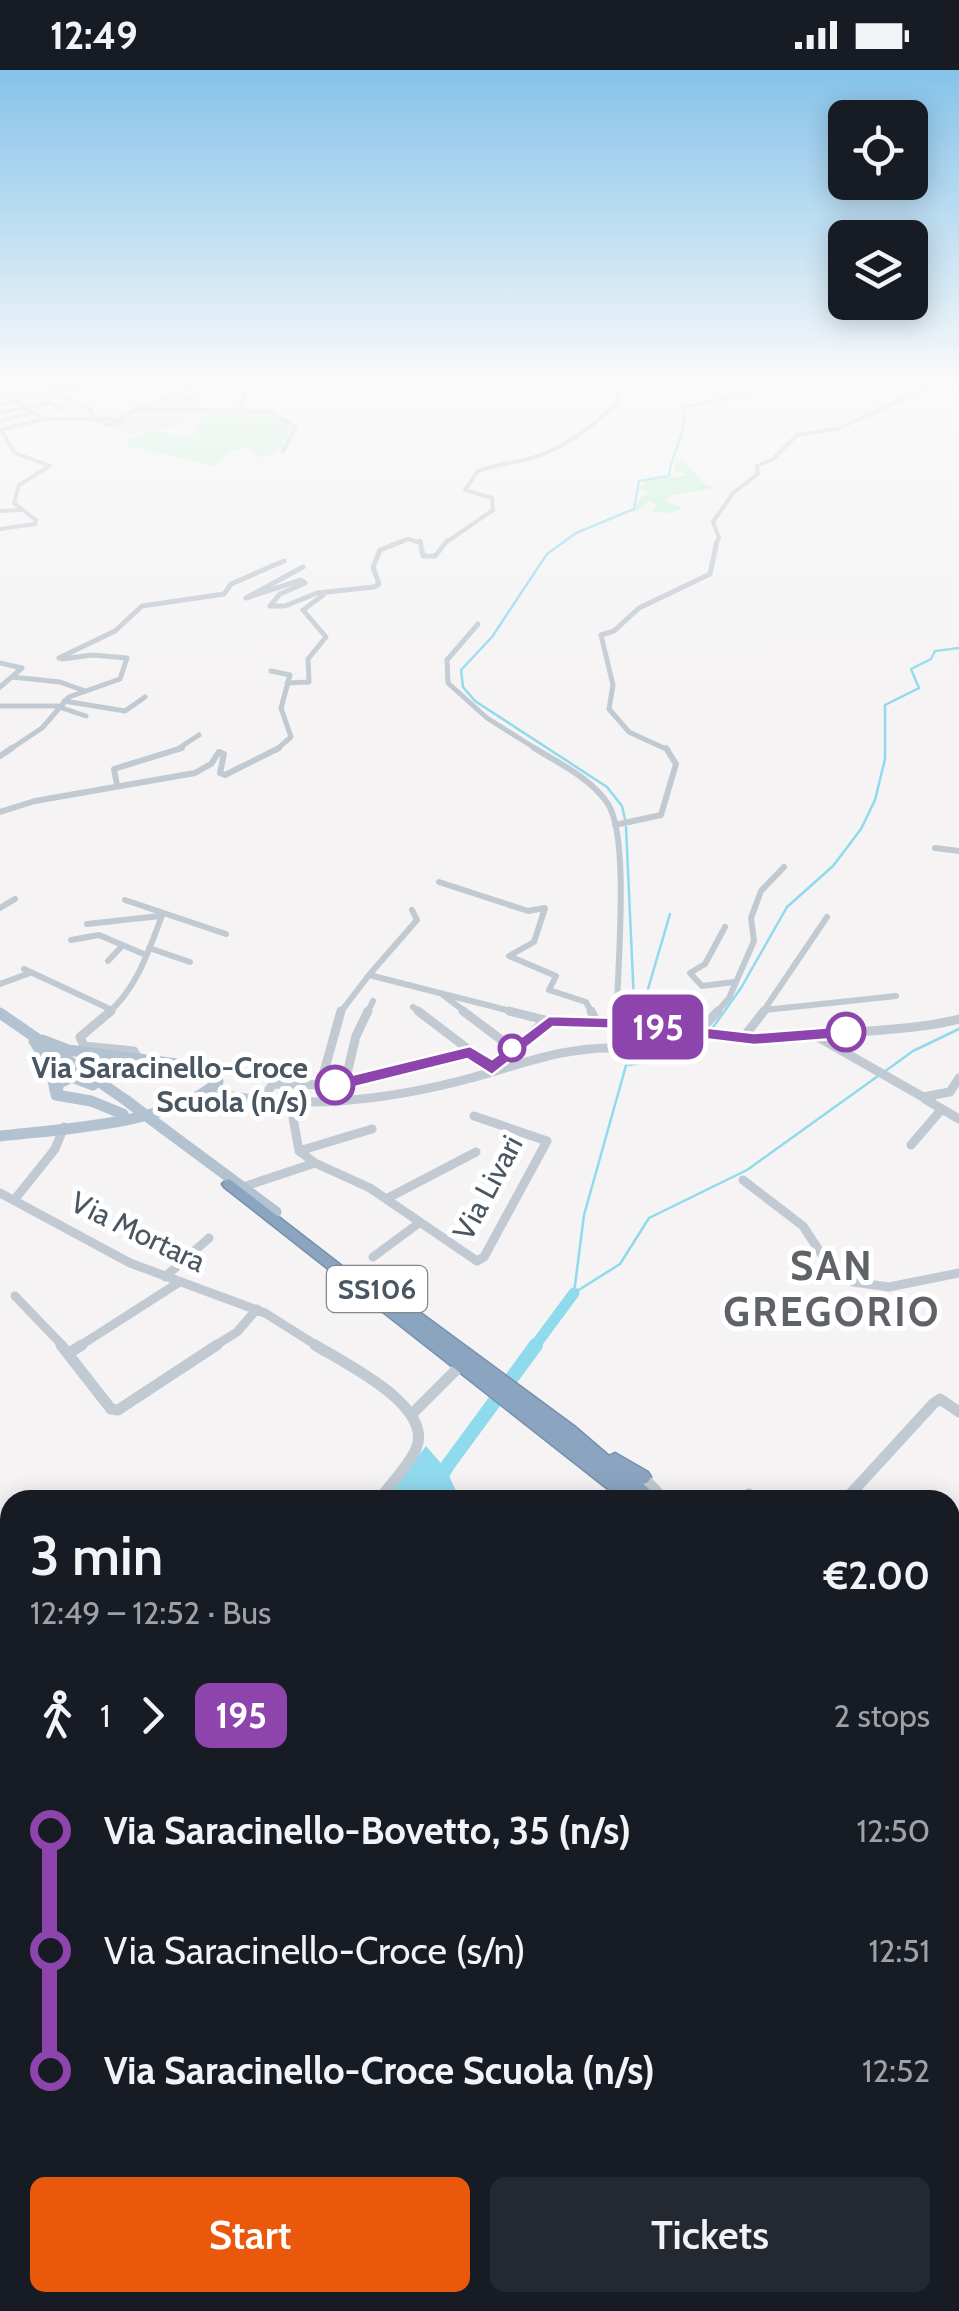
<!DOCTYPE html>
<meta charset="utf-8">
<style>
:root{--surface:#171b24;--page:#242831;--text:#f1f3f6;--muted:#9ea1a6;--accent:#ea580c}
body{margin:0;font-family:Cabin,sans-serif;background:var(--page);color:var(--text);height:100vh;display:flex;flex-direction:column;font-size:38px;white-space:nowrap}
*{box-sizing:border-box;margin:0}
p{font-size:32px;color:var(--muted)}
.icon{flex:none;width:55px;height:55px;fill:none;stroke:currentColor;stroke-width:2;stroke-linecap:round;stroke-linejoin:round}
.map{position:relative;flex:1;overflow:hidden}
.details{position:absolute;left:0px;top:1420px;width:960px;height:822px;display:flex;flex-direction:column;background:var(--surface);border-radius:30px 30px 0 0;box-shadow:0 5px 25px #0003}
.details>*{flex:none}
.badge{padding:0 20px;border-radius:15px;font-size:35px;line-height:65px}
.tools{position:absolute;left:828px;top:30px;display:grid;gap:20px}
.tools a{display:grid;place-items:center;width:100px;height:100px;border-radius:15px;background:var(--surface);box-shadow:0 5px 25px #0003;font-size:50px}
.map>.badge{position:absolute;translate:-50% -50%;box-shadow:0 0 0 5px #fff}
.legs{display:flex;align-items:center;gap:15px;height:110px;padding:0 30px;font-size:32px}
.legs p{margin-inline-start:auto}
.summary{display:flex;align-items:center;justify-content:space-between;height:170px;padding:0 30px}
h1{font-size:55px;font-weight:600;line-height:75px}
.button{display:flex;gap:20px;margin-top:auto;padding:20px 30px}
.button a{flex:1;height:115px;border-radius:15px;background:var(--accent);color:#fff;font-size:40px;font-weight:600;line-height:115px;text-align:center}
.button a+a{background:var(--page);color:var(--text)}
ul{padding:0 30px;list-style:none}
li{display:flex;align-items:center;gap:35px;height:120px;font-size:38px}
li i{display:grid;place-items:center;width:15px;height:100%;margin:0 12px;background:currentColor}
li i::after{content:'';width:25px;height:25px;margin:-12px;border:8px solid;border-radius:50%;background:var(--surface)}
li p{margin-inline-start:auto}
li:first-child i{background:linear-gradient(#0000 50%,currentColor 0)}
li:last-child i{background:linear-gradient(currentColor 50%,#0000 0)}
.status{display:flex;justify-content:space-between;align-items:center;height:70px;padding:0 50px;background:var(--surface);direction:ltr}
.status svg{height:28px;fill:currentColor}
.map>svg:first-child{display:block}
</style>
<div class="status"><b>12:49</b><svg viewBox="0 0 49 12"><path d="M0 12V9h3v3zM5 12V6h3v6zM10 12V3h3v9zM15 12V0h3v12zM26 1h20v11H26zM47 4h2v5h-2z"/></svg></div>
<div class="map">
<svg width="959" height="2241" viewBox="0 0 959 2241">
<rect width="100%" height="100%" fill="#f5f3f3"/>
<path fill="#e6e4e5" d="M139 339 179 342 194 341 180 357 125 364 107 357 128 349 124 347Z"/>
<path fill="#c3f1d5" d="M239 339 272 343 293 356 278 382 260 388 248 378 229 381 215 396 127 376 131 368 149 361 194 366 202 341Z
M675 389C697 395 693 411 714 418L669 426 667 432 683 438 669 443 652 441 657 435 650 431 632 445 640 428 649 422 638 418 648 410 684 406 685 403 675 402Z
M10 1514V1651L0 1639V1516Z
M0 1648 10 1667V1890L0 1889Z"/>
<path fill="#90daee" d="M426 1376 446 1399 460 1430H384Z
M959 2108V2241H873L877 2233 950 2232V2122Z"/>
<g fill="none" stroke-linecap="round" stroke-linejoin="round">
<path stroke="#90daee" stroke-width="2.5" d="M625 749 622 736 607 717 475 631 463 617 461 600 492 567 547 484 576 463 634 439 639 411 669 406C672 379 688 364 683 337L743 325 765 309
M626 757 635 954
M638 953 670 844
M636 960 584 1145 574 1223 620 1194 649 1148 747 1100 878 1006
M711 960 741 918 787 837 833 796 861 759 875 730 885 689V635L919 618 911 599 931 589 935 581 959 578
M629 995 677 987 702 969
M884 1002 913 981 959 959"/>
<path stroke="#90daee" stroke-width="11" d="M534 1277 574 1223"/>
<path stroke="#90daee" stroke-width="14" d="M428 1430 448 1395 536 1275"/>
<defs>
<path id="highway" d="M228 1109 232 1111 395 1237 397 1233 402 1231 407 1233 574 1356 609 1386 615 1383 648 1402 651 1407 648 1412 643 1414 656 1425 659 1430H622L224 1117 222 1114Z
M959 1713V1745L953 1742C949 1734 949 1725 953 1716Z
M950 1754 959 1759V1806L950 1801Z
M950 1834 959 1839V1863L950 1858Z"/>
</defs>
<use href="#highway" stroke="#7690ad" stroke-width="3"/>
<path stroke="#c1cad2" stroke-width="4" d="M0 317 27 309
M0 322 44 349H125L107 355 91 347
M56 323 90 340 94 347
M8 326 166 309
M172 327 196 331
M46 331 63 339
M0 335 17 331
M240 338 250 309
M135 339 268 341 296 357 283 381
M0 343 49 333
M121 347 191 317 173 309
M0 351 36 342
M0 360 44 349
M0 441 22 440
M0 459 35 454 36 450 14 433 19 415 50 396 15 383 1 360
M397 473 408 469 421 473
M445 473 493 440 492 428 465 420 477 402C495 393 513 394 532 388 563 379 597 354 619 330L615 320 630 309
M716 473 719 468 713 452 733 423 758 404 757 396 773 389 797 365 840 358 944 309"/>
<path stroke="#c1cad2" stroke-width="5" d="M420 471 423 486H435L447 471
M303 497 246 528 301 510 305 513 280 524 270 536H285L317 523 374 517 379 514 373 497 380 480 403 471
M478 554 447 590 448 613 487 648 538 680
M59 588 115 561 142 536 224 524 231 514 284 491
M0 593 22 598 0 617
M271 601 290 605 281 638 291 667 276 680
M12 607 60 612 85 621
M287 613 309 612 308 589 326 567 303 540 323 525
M64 631 125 641 145 627
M0 636H60
M59 637 86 646
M9 680 42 658 69 627 120 609 127 588 92 585 62 589
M176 680 199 665
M668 680 629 662 609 639 613 615 601 565 614 561 639 538 710 504 717 471"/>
<path stroke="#c1cad2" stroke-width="6" d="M534 678C559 693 592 709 608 734 630 769 617 898 617 943
M0 686 12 678
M117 715 114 699 182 678
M0 742 35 731 195 703 211 694 219 682 224 684 220 703 225 705 279 678
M615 755 661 745 676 694 666 678
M935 778 959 781
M439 812 528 841 545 838 534 872 509 886 556 906 549 920 586 932 592 943
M125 830 226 864
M0 838 15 829
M412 840 417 850 369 905 518 943
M87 854 160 846
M725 857 705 894 690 903 702 916 734 912
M71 870 99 865 146 885
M149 878 190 892
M108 891 122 876
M24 899 112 940
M0 914 30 903
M443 925 467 943
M413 937 421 943
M765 940 896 926
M108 943C138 917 149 879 163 843
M340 943 369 905
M367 943 373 931
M716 943 729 928 754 871 751 848 761 821 784 797
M762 943 827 847"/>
<path stroke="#c1cad2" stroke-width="9" d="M111 941 80 967 84 976 134 981 139 990
M418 941 493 998
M463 941 512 978
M509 941 549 951
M591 941 596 951
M617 953V941
M699 962 718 941
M819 966C864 960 917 960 959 949
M743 968 764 941
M489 1003 539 956 567 950 754 969 816 966 923 1027 950 1022 959 1008
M345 1012 356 966 368 941
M320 1016 341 941
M212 1022C299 1041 385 1031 471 1008 519 995 563 977 614 978
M925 1029 959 1049
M259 1033 273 1014 335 1015 470 982
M291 1036 299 1081
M911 1075 941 1040
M315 1093 299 1081 372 1059
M743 1110 803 1156 826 1191 853 1212 889 1217 959 1203
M243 1117 315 1093 370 1118 477 1191 484 1187 547 1071 474 1046
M0 1123 130 1193 265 1243 319 1277
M15 1129 55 1079 64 1057
M386 1129 476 1082
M373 1187 419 1153
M165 1207 209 1168
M15 1226 64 1277
M78 1277 178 1213
M213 1277 237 1262 257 1239"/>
<path stroke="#c1cad2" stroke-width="11" d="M61 1275 111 1339 118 1340 217 1275
M315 1275C344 1293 435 1336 416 1379 408 1397 390 1414 379 1430
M69 1283 82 1275
M411 1345 461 1295
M643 1407 665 1430
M744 1430 749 1424
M845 1430 933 1334 940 1329 959 1342
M0 1459 10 1450
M0 1510 10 1509
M950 1666 959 1664"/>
<path stroke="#c1cad2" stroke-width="14" d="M950 1851 959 1877
M950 2064 959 2049
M14 2241 21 2232
M841 2241 846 2232"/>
<path stroke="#b3c2d1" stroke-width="11" d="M0 943 127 1031
M34 971 51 997 55 1021
M56 1025 91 1031 123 1044
M56 1025 59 1013 72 1007 93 1015
M164 1059 276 1142
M0 1066C61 1059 172 1054 218 1012L217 1006 201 997 68 980 42 970"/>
<use href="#highway" fill="#8ba5c1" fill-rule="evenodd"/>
<path stroke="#b3c2d1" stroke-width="11" d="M127 1031 164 1059"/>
</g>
<linearGradient id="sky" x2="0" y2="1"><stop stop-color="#85c3ea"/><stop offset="0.5" stop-color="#fafafa"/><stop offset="1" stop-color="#fafafa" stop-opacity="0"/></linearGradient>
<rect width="959" height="623" fill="url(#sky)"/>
<path fill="#8e44ad" stroke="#fff" stroke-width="2.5" d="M549 946 621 948 754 963 846 956 855 962 846 968 754 975 621 959 553 957 492 1005 467 989 335 1022 326 1015 335 1009 470 976 492 989Z"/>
<g fill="#fff" stroke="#8e44ad" stroke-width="5">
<circle cx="846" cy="962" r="18"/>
<circle cx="512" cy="978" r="12"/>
<circle cx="335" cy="1015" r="18"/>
</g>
<g text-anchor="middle" stroke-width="10" stroke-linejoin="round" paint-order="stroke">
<rect fill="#fff" stroke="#808990" stroke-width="2.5" x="327" y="1196" width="100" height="46" rx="8"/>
<g font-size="28" font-weight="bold" fill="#4a5661">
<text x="377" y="1229">SS106</text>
</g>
<g font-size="30" font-weight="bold" fill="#4a5661" stroke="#fff" text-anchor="end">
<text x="308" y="1008">Via Saracinello-Croce<tspan x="308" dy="34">Scuola (n/s)</tspan></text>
</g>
<g font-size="30" fill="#4a5661" stroke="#fff">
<text transform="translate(488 1118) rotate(-62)" y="10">Via Livari</text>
<text transform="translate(138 1162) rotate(26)" y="10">Via Mortara</text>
</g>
<g font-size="40" font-weight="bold" letter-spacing="2.5" fill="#5f6368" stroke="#fff">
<text x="832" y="1210">SAN<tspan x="832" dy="46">GREGORIO</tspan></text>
</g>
</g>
</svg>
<div class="tools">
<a><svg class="icon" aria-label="locate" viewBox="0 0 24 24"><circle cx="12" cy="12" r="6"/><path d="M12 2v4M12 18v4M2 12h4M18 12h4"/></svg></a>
<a><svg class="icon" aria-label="layers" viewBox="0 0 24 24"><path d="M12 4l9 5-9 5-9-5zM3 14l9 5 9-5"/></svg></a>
</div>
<b class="badge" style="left:658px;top:957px;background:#8e44ad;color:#fff">195</b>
<section class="details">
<div class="summary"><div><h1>3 min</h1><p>12:49 – 12:52 · Bus</p></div><b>€2.00</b></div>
<div class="legs"><svg class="icon" aria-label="walk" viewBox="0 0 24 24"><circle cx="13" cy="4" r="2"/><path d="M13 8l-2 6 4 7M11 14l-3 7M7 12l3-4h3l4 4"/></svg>1<svg class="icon" aria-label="forward" viewBox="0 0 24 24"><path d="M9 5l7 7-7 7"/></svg><b class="badge" style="background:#8e44ad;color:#fff">195</b><p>2 stops</p></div>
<ul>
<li><i style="color:#8e44ad"></i><b>Via Saracinello-Bovetto, 35 (n/s)</b><p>12:50</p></li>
<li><i style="color:#8e44ad"></i><span>Via Saracinello-Croce (s/n)</span><p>12:51</p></li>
<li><i style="color:#8e44ad"></i><b>Via Saracinello-Croce Scuola (n/s)</b><p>12:52</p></li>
</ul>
<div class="button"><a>Start</a><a>Tickets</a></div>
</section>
</div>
